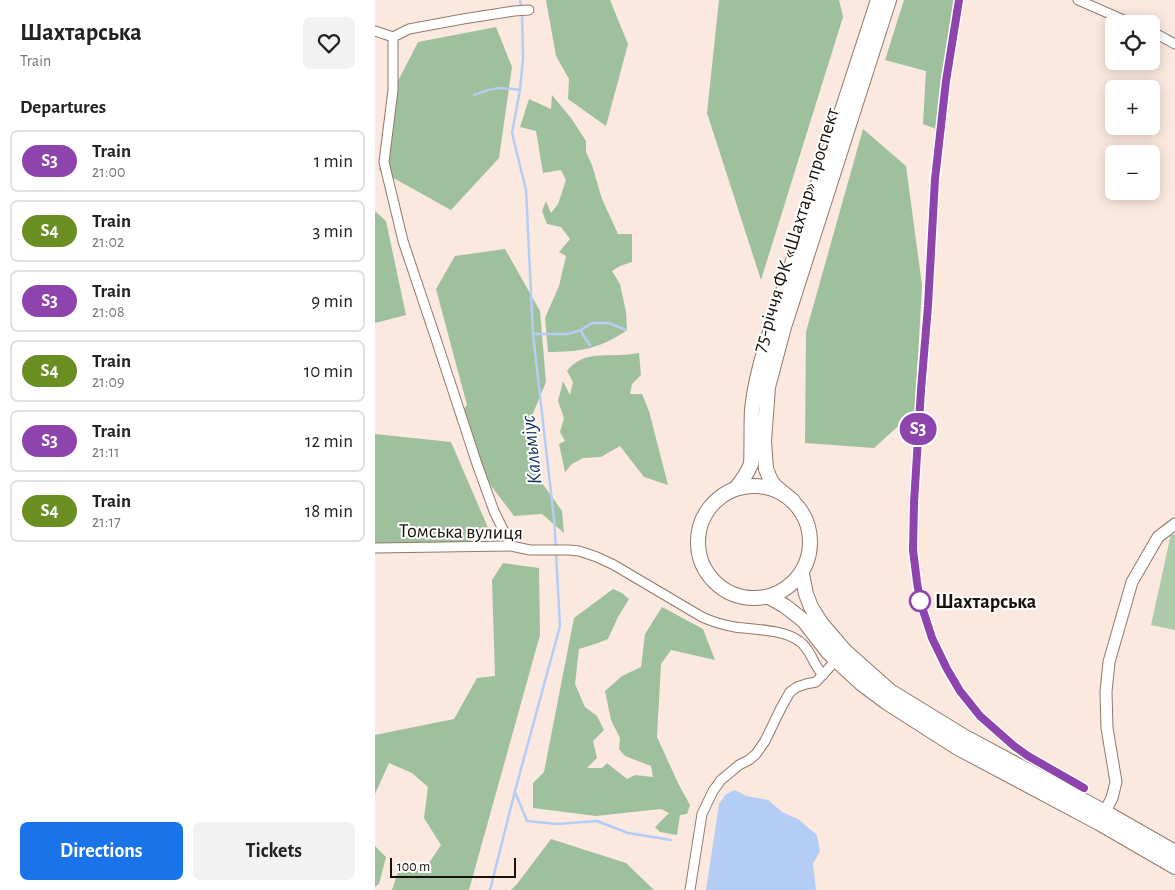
<!DOCTYPE html>
<meta charset="utf-8">
<style>
:root{--surface:#fff;--page:#f2f2f2;--text:#222;--muted:#767676;--line:#e0e0e0;--accent:#1a73e8}
body{margin:0;font-family:"Alegreya Sans",sans-serif;background:var(--page);color:var(--text);height:100vh;display:flex;flex-direction:column;font-size:19px;white-space:nowrap}
*{box-sizing:border-box;margin:0}
p{font-size:16px;color:var(--muted)}
.icon{flex:none;width:28px;height:28px;fill:none;stroke:currentColor;stroke-width:2;stroke-linecap:round;stroke-linejoin:round}
.map{position:relative;flex:1;overflow:hidden}
.drawer{display:flex;flex-direction:column;background:var(--surface);width:375px}
.drawer>*{flex:none}
.badge{padding:0 10px;border-radius:16px;font-size:18px;line-height:32px}
.controls{position:absolute;left:730px;top:15px;display:grid;gap:10px}
.controls a{display:grid;place-items:center;width:55px;height:55px;border-radius:8px;background:var(--surface);box-shadow:0 2px 12px #0003;font-size:25px}
.scale{position:absolute;left:15px;bottom:12px;width:126px;box-sizing:border-box;padding-left:5px;border:2px solid #1a100a;border-top:0;font-size:14px;line-height:18px;white-space:nowrap;color:#1a100a;-webkit-text-stroke:4px #fff;paint-order:stroke}
.map>.badge{position:absolute;translate:-50% -50%;box-shadow:0 0 0 2px #fff}
h2{padding:0 20px;font-size:19px;line-height:45px}
.round{display:grid;place-items:center;flex:none;width:52px;height:52px;border-radius:8px;background:var(--page)}
.head{display:flex;align-items:center;justify-content:space-between;height:85px;padding:0 20px}
h1{font-size:24px;font-weight:700;line-height:38px}
.action{display:flex;gap:10px;margin-top:auto;padding:10px 20px}
.action a{flex:1;height:58px;border-radius:8px;background:var(--accent);color:#fff;font-size:20px;font-weight:700;line-height:58px;text-align:center}
.action a+a{background:var(--page);color:var(--text)}
ul{padding:0;list-style:none}
li{display:flex;align-items:center;gap:15px;height:62px;margin:0 10px 8px;padding:0 10px;border:2px solid var(--line);border-radius:8px}
li div{flex:1}
li b{display:block;font-size:19px}
li em{font-style:normal}
li .badge{min-width:55px;font-weight:700;text-align:center}
main{display:flex;flex:1;min-height:0}
.map>svg:first-child{display:block}
</style>
<main>
<section class="drawer">
<div class="head"><div><h1>Шахтарська</h1><p>Train</p></div><a class="round"><svg class="icon" aria-label="heart" viewBox="0 0 24 24"><path d="M12 20l-8-8c-3-5 5-10 8-4 3-6 11-1 8 4z"/></svg></a></div>
<h2>Departures</h2>
<ul>
<li><span class="badge" style="background:#8e44ad;color:#fff">S3</span><div><b>Train</b><p>21:00</p></div><em>1 min</em></li>
<li><span class="badge" style="background:#6b8e23;color:#fff">S4</span><div><b>Train</b><p>21:02</p></div><em>3 min</em></li>
<li><span class="badge" style="background:#8e44ad;color:#fff">S3</span><div><b>Train</b><p>21:08</p></div><em>9 min</em></li>
<li><span class="badge" style="background:#6b8e23;color:#fff">S4</span><div><b>Train</b><p>21:09</p></div><em>10 min</em></li>
<li><span class="badge" style="background:#8e44ad;color:#fff">S3</span><div><b>Train</b><p>21:11</p></div><em>12 min</em></li>
<li><span class="badge" style="background:#6b8e23;color:#fff">S4</span><div><b>Train</b><p>21:17</p></div><em>18 min</em></li>
</ul>
<div class="action"><a>Directions</a><a>Tickets</a></div>
</section>
<div class="map">
<svg width="800" height="890" viewBox="0 0 800 890">
<rect width="100%" height="100%" fill="#fbe9df"/>
<path fill="#adcaab" d="M796 534 800 535V630L776 625Z"/>
<path fill="#9ec09c" d="M171 0H235L253 44 231 126 193 99 194 79 181 56Z
M344 0H464L468 17 386 280 332 113Z
M529 0H588L567 72 561 129 548 124 551 71 510 60Z
M121 27 137 67 124 158 76 210 4 170 22 83 43 42Z
M177 95 196 118 211 141V152L217 165 227 199 243 234H257V262L245 266 237 271 245 284 251 312 252 330C225 349 205 352 173 352L170 318 184 286 191 256 184 252 195 239 186 227 172 224 167 211 171 201 176 213 183 204 191 180 186 170 168 173 161 131 145 127 154 99 176 109Z
M488 129 531 166 547 285 540 411 499 448 430 443 431 332Z
M0 211 11 221 31 315 0 323Z
M130 249 165 311 171 382 154 423 162 476 187 511 189 533 167 514 139 516 111 479 87 411 92 405 61 289 80 256Z
M264 353 266 375 257 384 255 394H267L274 411 293 485 269 477 245 446 226 457 208 458 197 464 190 472 184 444 190 441 185 432 189 418 183 401 188 381 195 395 198 382 192 371C206 353 223 356 243 355 250 355 257 354 264 353Z
M0 434 76 442 114 530 90 544 0 543Z
M128 563 164 568 165 635 94 890H17L25 866H52L66 845 49 818 53 787 37 773 14 763 0 794V735L79 719 102 678 120 676 117 580Z
M238 589 247 593 254 599 243 617 233 639 223 643 204 649 200 684 210 707 222 716 229 730 218 741 222 758 212 768H227L232 763 252 779 260 775 278 777 276 766 250 756 244 749 245 738 236 720 230 691 247 676 266 667 270 634 287 607 328 629 340 660 296 650 286 664 282 737 304 785 315 805 312 814 305 815 302 835 285 832 280 827 294 813 286 809 221 816 158 808V783L169 772 199 618Z
M176 839 251 863 279 890H136L142 884Z
M0 846 11 857 4 884 0 887Z"/>
<path fill="#b4cdf5" d="M360 790 371 796 393 800 407 812 423 819 442 835 445 851 438 864 441 890H331L344 804 351 794Z"/>
<g fill="none" stroke-linecap="round" stroke-linejoin="round">
<path stroke="#b4cdf5" stroke-width="2.5" d="M145 0 147 10 148 59 145 90 137 133 151 190 158 334 179 519 181 548
M99 95C120 87 123 87 145 90
M206 330 208 335 215 345
M158 334H193L206 330 217 323H234L251 330
M140 792 152 821 182 824 222 821 253 833 296 840
M115 890 140 791 185 626 181 553"/>
<defs>
<path id="minor" d="M703 0 758 24
M0 31 18 37 34 29 88 19 139 11 154 10
M776 31 800 44
M18 37V90L9 162 28 241 61 339 102 464 119 511 136 546
M0 548 136 546 155 550H194L204 551 222 557 239 565 327 617C338 622 348 625 360 627 379 630 408 629 424 641 436 649 438 665 448 675
M315 890 327 814 338 791 346 780 364 765 374 760 381 754 390 741 406 708 415 692 422 687 431 684 441 682 464 657"/>
<path id="tertiary" d="M726 819 737 798 741 782 732 728 731 692 734 662 757 582 783 537 800 524"/>
<path id="secondary" d="M323 542a56 56 0 1 1 112 0a56 56 0 1 1-112 0Z
M360 489C367 481 372 474 376 464 377 446 376 428 377 410 380 379 390 348 399 319L503 0
M418 501 401 487 396 481 391 469 389 441 393 387 409 327 514 0
M427 574 431 594 436 607 446 623 470 651 515 691 590 737 730 812 800 852
M394 597 410 606 429 621 453 652 461 660 487 684 511 702 583 748 724 823 800 867"/>
</defs>
<use href="#minor" stroke="#927869" stroke-width="11"/>
<use href="#tertiary" stroke="#927869" stroke-width="13"/>
<use href="#secondary" stroke="#927869" stroke-width="16"/>
<use href="#minor" stroke="#fff" stroke-width="9"/>
<use href="#tertiary" stroke="#fff" stroke-width="11"/>
<use href="#secondary" stroke="#fff" stroke-width="14"/>
<path stroke="#41352f" stroke-width="2.5" stroke-dasharray="8 4" stroke-linecap="butt" d="M584 0 571 81 560 179 553 306 546 390 539 503 538 550 541 582 549 616 557 638 571 669 585 691 605 716 639 746 653 756 709 788"/>
</g>
<g fill="none" stroke-linecap="round" stroke-linejoin="round">
<defs>
<path id="line" d="M584 0 571 81 560 179 553 306 546 390 539 503 538 550 542 582 545 601 557 638 572 669 585 691 605 716 639 746 653 756 709 788"/>
</defs>
<use href="#line" stroke="#fff" stroke-width="11"/>
<use href="#line" stroke="#8e44ad" stroke-width="8"/>
</g>
<circle fill="#fff" stroke="#8e44ad" stroke-width="2.5" cx="545" cy="601" r="10"/>
<g text-anchor="middle" stroke-width="4" stroke-linejoin="round" paint-order="stroke">
<g font-size="20" fill="#1a100a" stroke="#fff">
<text transform="translate(420 230) rotate(-73)" y="7">75-річчя ФК «Шахтар» проспект</text>
<text transform="translate(86 531) rotate(1)" y="7">Томська вулиця</text>
</g>
<g font-size="20" font-weight="bold" fill="#1a100a" stroke="#fff" text-anchor="start">
<text x="560" y="608">Шахтарська</text>
</g>
<g font-size="21" font-style="italic" fill="#0e2c5b" stroke="#fff">
<text transform="translate(156 450) rotate(-96)" y="7">Кальміус</text>
</g>
</g>
</svg>
<div class="controls">
<a><svg class="icon" aria-label="locate" viewBox="0 0 24 24"><circle cx="12" cy="12" r="6"/><path d="M12 2v4M12 18v4M2 12h4M18 12h4"/></svg></a>
<a>+</a>
<a>−</a>
</div>
<div class="scale">100 m</div>
<b class="badge" style="left:543px;top:429px;background:#8e44ad;color:#fff">S3</b>
</div>
</main>
